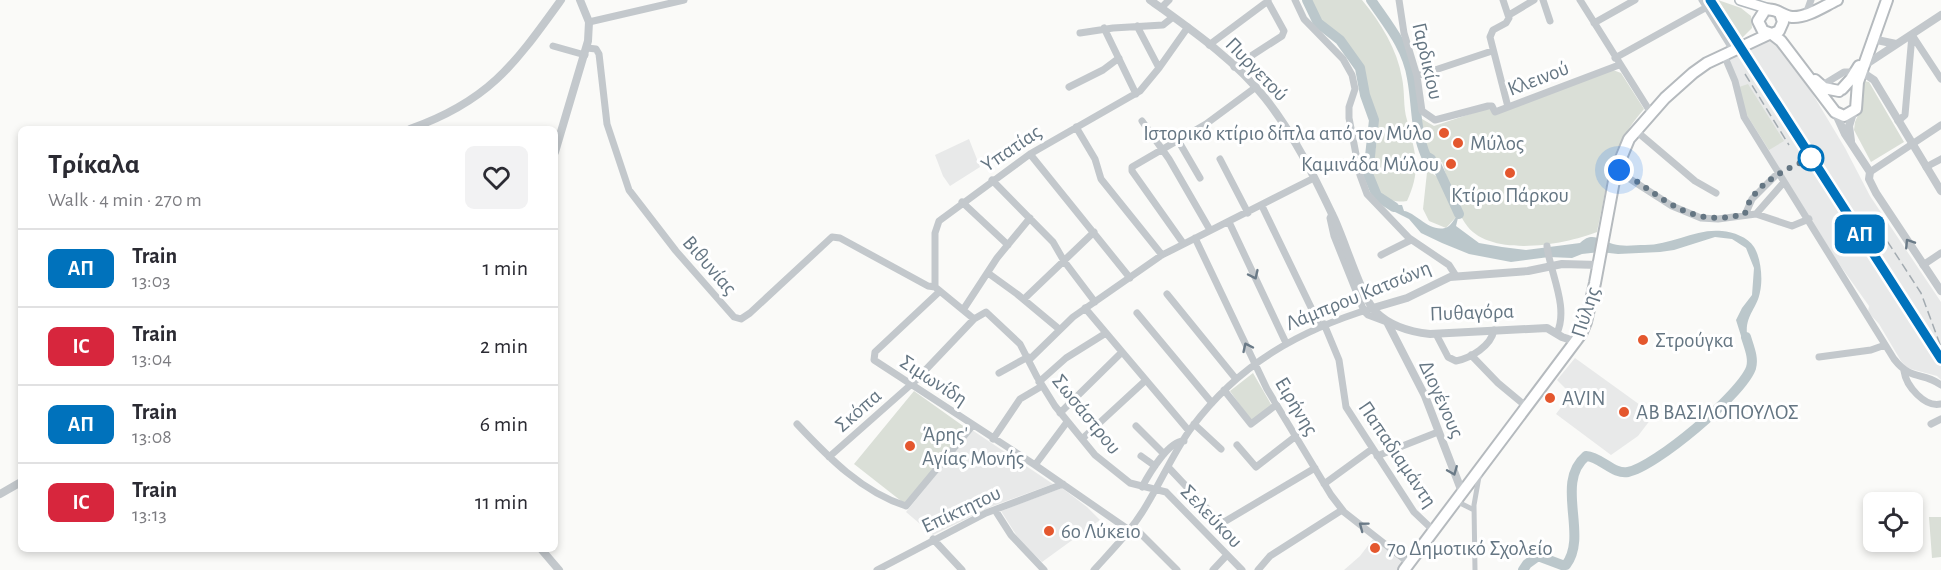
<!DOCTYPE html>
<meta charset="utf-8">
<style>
:root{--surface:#fff;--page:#f2f2f3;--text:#2b2b33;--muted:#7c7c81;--line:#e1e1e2}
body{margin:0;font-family:"Alegreya Sans",sans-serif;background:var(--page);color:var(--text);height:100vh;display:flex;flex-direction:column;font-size:22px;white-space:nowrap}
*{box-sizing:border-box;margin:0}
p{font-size:20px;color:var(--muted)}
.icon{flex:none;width:33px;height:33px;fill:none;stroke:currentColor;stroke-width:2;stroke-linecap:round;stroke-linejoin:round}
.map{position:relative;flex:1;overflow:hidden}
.sheet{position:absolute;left:18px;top:126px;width:540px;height:426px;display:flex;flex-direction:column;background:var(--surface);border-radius:9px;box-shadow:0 3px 9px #0003}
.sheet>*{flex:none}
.badge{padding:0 12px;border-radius:9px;font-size:21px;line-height:39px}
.controls{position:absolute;left:1863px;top:492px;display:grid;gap:12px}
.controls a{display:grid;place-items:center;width:60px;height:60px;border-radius:9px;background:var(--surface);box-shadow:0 3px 9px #0003;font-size:30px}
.you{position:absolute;width:30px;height:30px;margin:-15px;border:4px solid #fff;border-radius:50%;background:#1a73e8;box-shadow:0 0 0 9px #1a73e833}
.map>.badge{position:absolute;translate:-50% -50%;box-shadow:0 0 0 3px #fff}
.round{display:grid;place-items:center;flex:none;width:63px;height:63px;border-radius:9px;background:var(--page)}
.head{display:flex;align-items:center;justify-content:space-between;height:102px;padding:0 30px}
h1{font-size:28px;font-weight:700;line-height:45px}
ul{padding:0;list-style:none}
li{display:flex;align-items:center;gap:18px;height:78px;padding:0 30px;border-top:2px solid var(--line)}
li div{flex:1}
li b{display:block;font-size:22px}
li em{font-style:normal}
li .badge{min-width:66px;font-weight:700;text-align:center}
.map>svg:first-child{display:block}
</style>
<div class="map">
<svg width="1941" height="570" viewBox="0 0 1941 570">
<rect width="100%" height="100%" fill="#fafaf8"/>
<path fill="#e8e9e9" d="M1727 20 1745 47 1768 37 1773 39 1794 63 1845 148 1870 196 1941 302V380L1937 376 1907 368 1901 361 1879 324 1868 312 1869 306 1837 261 1744 112 1729 61 1730 56 1736 53 1720 24Z
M969 139 980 167 950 186 943 176 935 155Z
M1575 358 1654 415 1638 436 1611 455 1556 414 1571 394 1557 380Z
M972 430 1053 484 993 506 933 535 906 512Z
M1062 488 1087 507 1100 520 1042 562 1020 541 1001 511Z
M1373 539 1403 563 1398 570H1344L1360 556Z"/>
<path fill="#dadfd7" d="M1309 0H1362C1381 23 1397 49 1402 78 1405 92 1403 107 1407 120 1415 153 1422 168 1407 201 1399 202 1393 202 1385 197 1358 179 1383 146 1377 120 1375 111 1369 103 1367 94 1364 83 1367 75 1360 64 1354 55 1347 46 1340 38 1327 24 1315 19 1309 0Z
M1718 0 1741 8 1751 16 1752 28 1742 38Z
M1613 70 1621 73 1644 109C1605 155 1610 177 1597 232 1564 245 1488 259 1465 223 1455 208 1448 180 1442 162L1433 165 1417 116 1434 126 1485 109 1504 110Z
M1864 81 1869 82 1904 142 1871 162 1854 130 1855 122 1862 106 1861 90Z
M1748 84 1784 141 1769 150 1745 112 1739 87Z
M1428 163H1431L1433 174 1445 182 1449 200 1458 215 1446 228 1429 221 1423 209Z
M1253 373 1272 406 1252 422 1230 391Z
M914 391 966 428 905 504 854 464Z
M1929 517H1941V557L1932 558Z"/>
<path fill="#bbc7cb" d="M1397 205H1402L1404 211C1415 212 1429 232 1445 228 1451 227 1454 218 1459 214L1456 226 1479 243 1502 247 1526 250 1580 243C1592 231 1600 240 1613 244 1623 247 1635 245 1645 245 1671 245 1697 228 1722 231 1733 232 1748 237 1754 247 1761 258 1763 279 1760 292 1757 309 1745 315 1747 335L1742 339 1736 320 1742 308 1752 295 1754 268 1746 248 1732 239 1715 237 1674 250 1660 252 1618 254 1600 252 1582 254 1572 258 1549 257 1511 262 1469 254 1442 243 1421 233 1409 219 1391 210Z"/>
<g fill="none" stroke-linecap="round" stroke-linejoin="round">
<path stroke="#bbc7cb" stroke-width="10" d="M1307 0 1318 23 1340 40 1360 68 1365 95 1374 120 1368 174 1377 196 1394 207
M1371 0C1388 25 1407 47 1412 78 1417 104 1415 131 1426 156L1431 159
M1436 164 1459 214
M1523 570 1527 564 1538 556 1562 565H1566C1589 535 1554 483 1586 456 1601 457 1614 475 1628 472 1655 467 1741 395 1751 368 1754 358 1749 347 1746 337"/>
<defs>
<path id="secondary" d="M1740 0 1769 9"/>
<path id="primary" d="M1780 13 1783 22 1779 31 1772 34 1763 31 1758 21 1765 10C1776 7 1782 16 1792 17 1807 18 1824 6 1837 0
M1772 34 1781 41 1835 112 1844 116 1856 109 1858 82 1887 0
M1815 80 1824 88 1839 91
M1842 89 1851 79 1859 66
M1404 570 1581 334 1586 322 1595 283 1616 170 1629 139 1665 98 1693 73 1707 63 1769 34"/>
</defs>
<use href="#secondary" stroke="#b3babf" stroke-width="12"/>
<use href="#primary" stroke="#b5babe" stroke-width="14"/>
<path stroke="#c3c8cc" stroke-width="5" d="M1456 501 1474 510
M1475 570 1474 505 1480 471"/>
<path stroke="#c3c8cc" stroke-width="7" d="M1295 0 1304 19 1343 59 1352 75 1355 89 1349 107V118L1360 175 1367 194 1409 238 1449 265 1456 276
M1399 0 1404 33 1417 76 1422 111 1435 120 1488 106H1492L1495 112 1619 65
M1503 0 1509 18 1506 23 1493 30 1490 37 1508 107
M1543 0 1550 21
M1580 0 1651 113
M1702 0 1733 50
M1161 8 1169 0
M1806 14 1811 0
M1509 15 1534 0
M589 22 684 0
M1594 23 1635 0
M1137 26 1159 68
M1104 28 1136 94
M1080 33 1113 28 1163 25 1173 17
M1912 35 1941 79
M1209 45 1268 1
M553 46 585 55
M587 48 596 49 599 54 607 124 629 190 676 251 734 317 741 319 750 313 832 237 840 238 928 286 935 287
M1724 55 1735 81 1744 117 1894 359C1912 382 1922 371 1941 385
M1615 58 1707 7
M1234 67 1282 36 1284 31 1267 0
M1417 76 1492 51
M1821 86 1844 72H1856
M1069 87 1103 70 1119 58
M1142 121 1169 159 1210 230
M1898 121 1905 115 1912 35
M1076 127 1095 159 1101 179 1162 255
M1635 130 1695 181 1716 193
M1179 142 1200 178
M1030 154 1130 278
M1220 159 1248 213
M1926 167 1941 159
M1616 170 1672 206 1701 218 1718 219 1756 214 1784 182
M1870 172 1941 125
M992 180 1053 242 1064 261 1095 302
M962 202 1008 245
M1262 206 1320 326
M1332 214 1330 218 1334 236 1364 311 1368 315 1384 321
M1756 214 1792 226 1809 219
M1745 215 1752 199 1779 172
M1229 222 1286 343
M1195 238 1267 389 1331 495 1344 512 1409 563
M1183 243 1132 171V167L1206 124 1256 87
M1547 246C1550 273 1569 307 1557 333
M1381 255 1411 240
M1923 265 1941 253
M988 273 1017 294 1059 329
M939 292 875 352 874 360 1035 465 1129 530
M1167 294 1236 379
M1024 299 1094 232
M1085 308 1189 431
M963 310 997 258 1030 218
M1137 313 1212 403
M974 319 935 287V233L939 221 1030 154 1140 91 1159 68 1188 27
M1324 324 1339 360 1346 407 1414 512 1433 530
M1436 334 1448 357 1456 361C1471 358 1491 346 1494 330
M1471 355 1498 383 1527 407
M1819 357 1871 350 1885 345
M1029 360 1073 317 1162 255 1314 178
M1904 371C1906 386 1925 408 1941 404
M999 373 1028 357
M1039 382 1066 358 1106 333
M1224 390 1251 424 1276 405
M1060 413 1122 352
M797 424C828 457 862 492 906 506L973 425
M1194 424 1221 449
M1931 424 1941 419
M1136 426 1164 454
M993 439 1020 399 1042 386
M1082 439 1146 380
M1237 445 1256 467 1296 436
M1141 456 1155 466
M1377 456 1438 432
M829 457 915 381 974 319 986 312 1020 344 1037 377 1055 406 1095 455 1130 483 1166 492 1242 570
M1035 465 1067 422
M1168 467 1217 519 1224 522 1315 468
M1324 484 1372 449
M1142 487C1149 474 1169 440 1184 441
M995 510 1011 535 1044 570
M1133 526 1177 570
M933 539 962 570
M877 570 986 513 1063 484
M1094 570C1113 549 1132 530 1146 506 1162 480 1174 451 1192 427 1239 364 1300 330 1373 308
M1213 570 1227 555
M1258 570 1270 556 1342 510"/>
<path stroke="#c3c8cc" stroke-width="8" d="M1150 0C1190 29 1234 59 1265 98 1293 133 1314 176 1333 216 1344 238 1362 299 1376 312 1390 326 1411 332 1430 334L1547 328 1562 337 1577 342
M1872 39 1896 44
M1865 65 1941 15
M1862 72 1874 80 1941 191
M1835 112 1845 134 1870 172 1869 179 1876 193 1941 291
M410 129C489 101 514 65 561 0
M1851 141 1849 126 1853 113
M555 152 588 41 589 22 580 0
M1373 308 1407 298 1450 277 1528 271 1562 264 1599 265
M1387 322 1425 396 1462 492
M0 494 21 482
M541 549 559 570"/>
<use href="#secondary" stroke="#fff" stroke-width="9"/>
<use href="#primary" stroke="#fff" stroke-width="10"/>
<path stroke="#a2aab0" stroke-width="1.5" stroke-dasharray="9 4.5" stroke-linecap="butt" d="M1710 0 1941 359
M1745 74 1789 145
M1880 230 1921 293 1941 347"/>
</g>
<defs><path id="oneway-chevron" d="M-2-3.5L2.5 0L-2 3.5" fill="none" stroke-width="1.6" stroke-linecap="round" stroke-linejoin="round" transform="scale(1.5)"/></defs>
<g stroke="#6a7a87">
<use href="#oneway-chevron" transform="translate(1909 243) rotate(-123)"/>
<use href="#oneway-chevron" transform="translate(1254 275) rotate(65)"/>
<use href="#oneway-chevron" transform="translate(1247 347) rotate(-115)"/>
<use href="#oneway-chevron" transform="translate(1453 471) rotate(68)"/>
<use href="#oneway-chevron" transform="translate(1363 526) rotate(-143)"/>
</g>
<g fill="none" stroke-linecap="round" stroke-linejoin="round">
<defs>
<path id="line" d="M1710 0 1941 359"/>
</defs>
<use href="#line" stroke="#fff" stroke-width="14"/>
<use href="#line" stroke="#0072bc" stroke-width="9"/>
<path stroke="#657683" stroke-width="6" stroke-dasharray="0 10.8" d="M1619 170C1664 197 1688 229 1745 214 1751 185 1786 169 1811 158"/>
</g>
<g fill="#e4572e" stroke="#fff" stroke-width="2">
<circle cx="1444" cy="133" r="6"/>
<circle cx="1458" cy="143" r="6"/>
<circle cx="1451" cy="164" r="6"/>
<circle cx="1510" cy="173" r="6"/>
<circle cx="1643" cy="340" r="6"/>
<circle cx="1550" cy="398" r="6"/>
<circle cx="1624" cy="412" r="6"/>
<circle cx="910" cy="446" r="6"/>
<circle cx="1049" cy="531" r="6"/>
<circle cx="1375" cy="548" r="6"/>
</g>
<circle fill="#fff" stroke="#0072bc" stroke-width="3" cx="1811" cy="158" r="12"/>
<g text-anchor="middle" stroke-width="6" stroke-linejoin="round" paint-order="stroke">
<g font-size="21" fill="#657683" stroke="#fff">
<text transform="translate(1428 61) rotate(77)" y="7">Γαρδικίου</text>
<text transform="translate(1257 69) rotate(46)" y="7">Πυργετού</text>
<text transform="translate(1538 78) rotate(-21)" y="7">Κλεινού</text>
<text transform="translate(1011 148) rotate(-34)" y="7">Υπατίας</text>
<text transform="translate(710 265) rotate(49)" y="7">Βιθυνίας</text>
<text transform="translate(1358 295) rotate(-22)" y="7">Λάμπρου Κατσώνη</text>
<text transform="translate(1472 312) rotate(-2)" y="7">Πυθαγόρα</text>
<text transform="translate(1585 312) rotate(-72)" y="7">Πύλης</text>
<text transform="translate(934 380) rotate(33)" y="7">Σιμωνίδη</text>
<text transform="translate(1442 399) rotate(66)" y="7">Διογένους</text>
<text transform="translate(1297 406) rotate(59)" y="7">Ειρήνης</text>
<text transform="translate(858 410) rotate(-41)" y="7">Σκόπα</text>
<text transform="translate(1087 414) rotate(51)" y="7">Σωσάστρου</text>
<text transform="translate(1398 454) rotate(56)" y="7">Παπαδιαμάντη</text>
<text transform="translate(961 509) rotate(-25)" y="7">Επίκτητου</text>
<text transform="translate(1212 516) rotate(46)" y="7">Σελεύκου</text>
</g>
<g font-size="21" fill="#657683" stroke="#fff" text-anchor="start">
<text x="1432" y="140" text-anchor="end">Ιστορικό κτίριο δίπλα από τον Μύλο</text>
<text x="1470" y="150">Μύλος</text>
<text x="1439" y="171" text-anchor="end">Καμινάδα Μύλου</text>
<text x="1510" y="202" text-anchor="middle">Κτίριο Πάρκου</text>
<text x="1655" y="347">Στρούγκα</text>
<text x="1562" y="405">AVIN</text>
<text x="1636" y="419">ΑΒ ΒΑΣΙΛΟΠΟΥΛΟΣ</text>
<text x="922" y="441">Άρης'<tspan x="922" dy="24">Αγίας Μονής</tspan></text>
<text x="1061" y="538">6ο Λύκειο</text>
<text x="1387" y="555">7ο Δημοτικό Σχολείο</text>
</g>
</g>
</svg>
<div class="controls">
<a><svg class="icon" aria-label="locate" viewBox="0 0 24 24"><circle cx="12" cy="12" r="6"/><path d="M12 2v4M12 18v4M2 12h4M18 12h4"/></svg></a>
</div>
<div class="you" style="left:1619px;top:170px"></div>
<b class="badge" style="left:1860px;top:234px;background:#0072bc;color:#fff">ΑΠ</b>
<section class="sheet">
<div class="head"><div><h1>Τρίκαλα</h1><p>Walk · 4 min · 270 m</p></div><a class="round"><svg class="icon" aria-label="heart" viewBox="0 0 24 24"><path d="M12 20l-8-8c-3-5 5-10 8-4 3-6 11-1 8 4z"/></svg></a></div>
<ul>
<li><span class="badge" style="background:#0072bc;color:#fff">ΑΠ</span><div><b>Train</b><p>13:03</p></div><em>1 min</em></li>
<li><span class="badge" style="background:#d7263d;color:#fff">IC</span><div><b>Train</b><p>13:04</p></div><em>2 min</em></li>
<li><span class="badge" style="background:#0072bc;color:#fff">ΑΠ</span><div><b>Train</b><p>13:08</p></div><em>6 min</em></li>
<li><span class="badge" style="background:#d7263d;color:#fff">IC</span><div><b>Train</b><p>13:13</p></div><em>11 min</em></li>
</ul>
</section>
</div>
